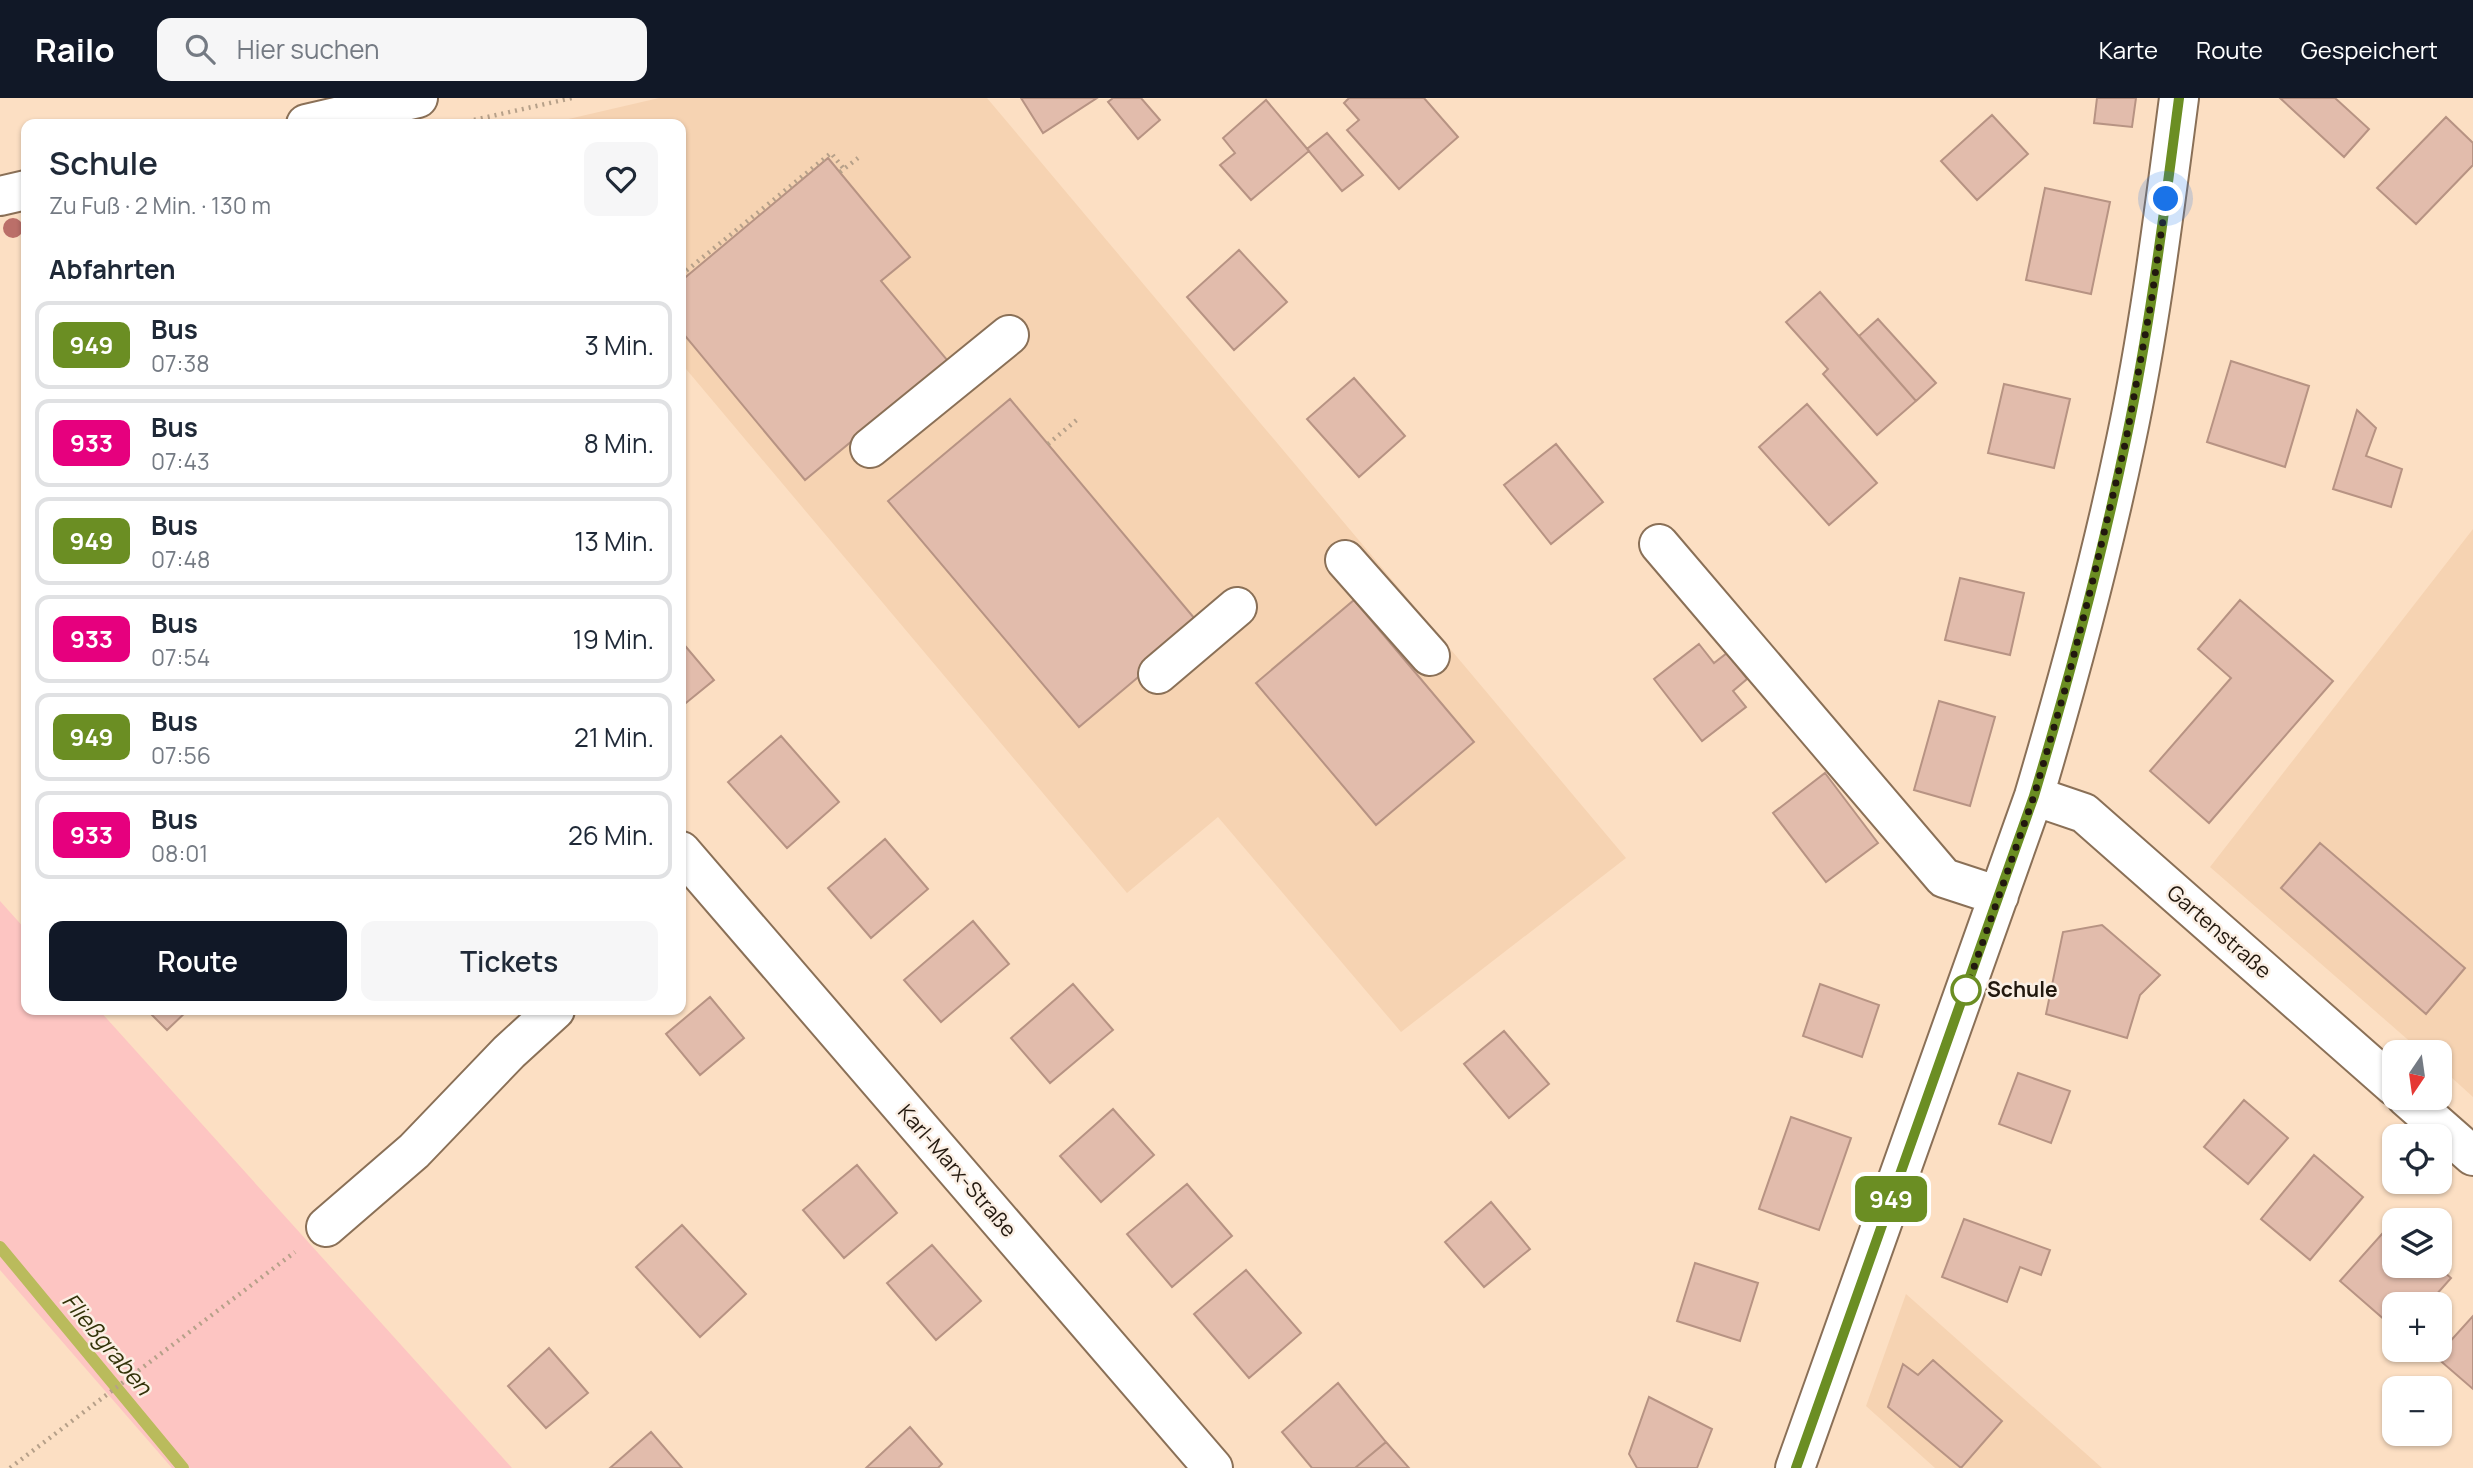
<!DOCTYPE html>
<html lang="de">
<meta charset="utf-8">
<style>
:root{--surface:#fff;--page:#f6f6f7;--text:#1f2937;--muted:#747a83;--line:#e0e1e3;--accent:#111827}
body{margin:0;font-family:Manrope,sans-serif;background:var(--page);color:var(--text);height:100vh;display:flex;flex-direction:column;font-size:26px;white-space:nowrap}
*{box-sizing:border-box;margin:0}
p{font-size:23px;color:var(--muted)}
.icon{flex:none;width:38px;height:38px;fill:none;stroke:currentColor;stroke-width:2;stroke-linecap:round;stroke-linejoin:round}
.map{position:relative;flex:1;overflow:hidden}
.panel{position:absolute;left:21px;top:21px;width:665px;height:896px;display:flex;flex-direction:column;background:var(--surface);border-radius:14px;box-shadow:0 2px 5px #0004}
.panel>*{flex:none}
.badge{padding:0 14px;border-radius:10px;font-size:24px;line-height:46px}
.needle{width:46px;rotate:193deg}
.tools{position:absolute;left:2382px;top:942px;display:grid;gap:14px}
.tools a{display:grid;place-items:center;width:70px;height:70px;border-radius:14px;background:var(--surface);box-shadow:0 2px 5px #0004;font-size:35px}
.you{position:absolute;width:35px;height:35px;margin:-18px;border:5px solid #fff;border-radius:50%;background:#1a73e8;box-shadow:0 0 0 10px #1a73e833}
.map>.badge{position:absolute;translate:-50% -50%;box-shadow:0 0 0 4px #fff}
h2{padding:0 28px;font-size:26px;line-height:63px}
.round{display:grid;place-items:center;flex:none;width:74px;height:74px;border-radius:14px;background:var(--page)}
.head{display:flex;align-items:center;justify-content:space-between;height:119px;padding:0 28px}
h1{font-size:33px;font-weight:600;line-height:52px}
.primary-button{display:flex;gap:14px;margin-top:auto;padding:14px 28px}
.primary-button a{flex:1;height:80px;border-radius:14px;background:var(--accent);color:#fff;font-size:28px;font-weight:600;line-height:80px;text-align:center}
.primary-button a+a{background:var(--page);color:var(--text)}
ul{padding:0;list-style:none}
li{display:flex;align-items:center;gap:21px;height:88px;margin:0 14px 10px;padding:0 14px;border:4px solid var(--line);border-radius:14px}
li div{flex:1}
li b{display:block;font-size:26px}
li em{font-style:normal}
li .badge{min-width:77px;font-weight:700;text-align:center}
header{display:flex;align-items:center;gap:42px;box-sizing:border-box;height:98px;padding:0 35px;background:var(--accent);color:#fff}
header strong{font-size:33px}
nav{display:flex;gap:38px;margin-inline-start:auto;font-size:24px}
.search{width:490px;height:63px;background:var(--page);display:flex;align-items:center;gap:18px;box-sizing:border-box;padding:0 24px;border-radius:14px;color:var(--muted);font-size:26px}
.map>svg:first-child{display:block}
</style>
<header>
<strong>Railo</strong>
<div class="search"><svg class="icon" aria-label="search" viewBox="0 0 24 24"><circle cx="10" cy="10" r="6"/><path d="M15 15l6 6"/></svg>Hier suchen</div>
<nav><a>Karte</a><a>Route</a><a>Gespeichert</a></nav>
</header>
<div class="map">
<svg width="2473" height="1370" viewBox="0 0 2473 1370">
<rect width="100%" height="100%" fill="#fcdfc3"/>
<path fill="#f6d3b2" d="M659 0H987L1626 760 1401 934 1218 719 1127 795 681 265V26H547Z
M2473 431V999L2440 969V954H2422L2210 769Z
M1906 1196 2102 1370H1935L1866 1308Z"/>
<path fill="#fdc5c2" d="M0 803 26 832V912H99L512 1370H172L0 1172Z"/>
<g fill="none" stroke-linecap="round" stroke-linejoin="round">
<path stroke="#babb5c" stroke-width="12" d="M0 1149 183 1370"/>
</g>
<path fill="#e2bcac" stroke="#b79383" stroke-width="2" d="M1021 0H1097L1043 35Z
M1113 0H1141L1160 22 1138 41 1108 4Z
M1349 0H1424L1458 39 1399 91 1347 32 1359 22 1344 5Z
M2097 0H2136L2132 29 2094 25Z
M2280 0H2335L2369 31 2344 59Z
M1266 2 1309 53 1251 102 1220 67 1235 55 1223 40Z
M1992 17 2028 56 1977 102 1941 63Z
M2446 19 2473 45V67L2416 126 2377 90Z
M1327 35 1363 77 1342 93 1307 51Z
M828 60 910 159 881 183 948 263 805 382 681 233V183Z
M2045 90 2110 104 2091 196 2026 182Z
M1239 152 1287 204 1234 252 1187 199Z
M1820 194 1916 303 1877 337 1823 276 1828 271 1786 224Z
M1878 221 1936 285 1916 303 1859 238Z
M2231 263 2309 288 2285 369 2207 344Z
M1354 280 1405 338 1359 379 1307 321Z
M2004 286 2070 301 2054 370 1988 355Z
M1010 301 1200 527 1079 629 888 403Z
M1807 306 1877 385 1829 427 1759 349Z
M2357 312 2376 330 2366 358 2402 371 2391 409 2333 391Z
M1556 346 1603 404 1551 446 1504 387Z
M1960 480 2024 495 2010 557 1945 542Z
M1354 502 1474 644 1376 727 1256 585Z
M2240 502 2333 583 2209 725 2150 673 2231 580 2198 551Z
M681 543 714 582 681 609Z
M1699 546 1714 565 1727 555 1747 581 1733 593 1746 609 1702 643 1654 581Z
M1939 603 1995 619 1970 708 1914 692Z
M781 638 839 704 787 750 728 684Z
M1825 675 1878 745 1826 784 1773 715Z
M885 741 928 791 871 840 828 790Z
M2320 745 2465 870 2426 916 2281 790Z
M973 823 1009 866 941 924 904 882Z
M2102 827 2160 877 2140 897 2127 940 2046 916 2063 834Z
M1073 886 1113 932 1050 985 1011 940Z
M1820 886 1879 907 1862 959 1803 938Z
M710 899 744 940 700 977 666 936Z
M147 912H188L167 932Z
M1504 933 1549 986 1509 1020 1464 966Z
M2018 975 2070 993 2051 1045 1999 1026Z
M2244 1002 2288 1040 2248 1086 2204 1049Z
M1113 1011 1154 1057 1101 1104 1060 1058Z
M1791 1019 1851 1040 1819 1132 1759 1111Z
M2314 1057 2363 1099 2310 1162 2261 1121Z
M857 1067 897 1115 844 1160 803 1112Z
M1187 1086 1232 1138 1172 1189 1127 1136Z
M1491 1104 1530 1151 1484 1189 1445 1144Z
M1964 1121 2050 1152 2041 1177 2020 1169 2007 1204 1942 1179Z
M682 1127 746 1196 700 1239 636 1169Z
M2390 1127 2394 1131V1167H2436L2451 1180 2428 1206H2394V1230L2340 1183Z
M932 1147 981 1203 936 1242 887 1185Z
M1695 1165 1758 1185 1740 1243 1677 1223Z
M1246 1172 1301 1235 1249 1280 1194 1216Z
M2473 1218V1291L2436 1259Z
M549 1250 588 1295 546 1330 508 1288Z
M1933 1262 2002 1323 1961 1370 1888 1309 1903 1266 1918 1277Z
M1338 1285 1386 1344 1355 1370H1312L1282 1334Z
M1649 1299 1712 1331 1697 1370H1637L1629 1356Z
M910 1329 942 1366 938 1370H866Z
M651 1334 682 1370H610Z
M1386 1344 1409 1370H1355Z"/>
<g fill="none" stroke-linecap="round" stroke-linejoin="round">
<defs>
<path id="minor" d="M306 26 418 0
M0 98 26 92
M870 350 1009 237
M1659 446 1944 780 1999 798
M1345 462 1430 558
M1158 576 1237 509
M2034 698 2084 715 2394 988
M681 753 1213 1370
M2406 999 2473 1058
M326 1129 414 1053 509 954 555 912
M1795 1370 2034 698C2069 580 2101 462 2126 342 2150 229 2164 114 2179 0"/>
</defs>
<use href="#minor" stroke="#8a7057" stroke-width="42"/>
<path stroke="#b6a089" stroke-width="4.5" stroke-dasharray="2 5" stroke-linecap="butt" d="M474 22 572 0
M840 74 858 60
M681 177 831 55 844 71
M1048 346 1079 320
M10 1370 295 1154"/>
<use href="#minor" stroke="#fff" stroke-width="38"/>
</g>
<circle fill="#bb6f69" cx="13" cy="130" r="10"/>
<g fill="none" stroke-linecap="round" stroke-linejoin="round">
<defs>
<path id="line" d="M1796 1370 2034 698C2069 581 2101 462 2126 342 2150 229 2164 115 2179 0"/>
</defs>
<use href="#line" stroke="#fff" stroke-width="16"/>
<use href="#line" stroke="#6b8e23" stroke-width="10"/>
<path stroke="#22180e" stroke-width="7" stroke-dasharray="0 12.6" d="M1966 892 2034 698 2066 588 2092 486 2126 342 2151 205 2166 101"/>
</g>
<circle fill="#fff" stroke="#6b8e23" stroke-width="3.5" cx="1966" cy="892" r="14"/>
<g text-anchor="middle" stroke-width="5" stroke-linejoin="round" paint-order="stroke">
<g font-size="21" fill="#22180e" stroke="#fbefe4">
<text transform="translate(2219 834) rotate(41)" y="7">Gartenstraße</text>
<text transform="translate(957 1073) rotate(49)" y="7">Karl-Marx-Straße</text>
</g>
<g font-size="21" font-weight="bold" fill="#22180e" stroke="#fbefe4" text-anchor="start">
<text x="1987" y="899">Schule</text>
</g>
<g font-size="23" font-style="italic" fill="#323208" stroke="#fbefe4">
<text transform="translate(107 1246) rotate(50)" y="8">Fließgraben</text>
</g>
</g>
</svg>
<div class="tools">
<a><svg class="needle" viewBox="-14 -14 28 28"><path d="M0-13l5 13h-10z" fill="#e53935"/><path d="M0 13l5-13h-10z" fill="#747a83"/></svg></a>
<a><svg class="icon" aria-label="locate" viewBox="0 0 24 24"><circle cx="12" cy="12" r="6"/><path d="M12 2v4M12 18v4M2 12h4M18 12h4"/></svg></a>
<a><svg class="icon" aria-label="layers" viewBox="0 0 24 24"><path d="M12 4l9 5-9 5-9-5zM3 14l9 5 9-5"/></svg></a>
<a>+</a>
<a>−</a>
</div>
<div class="you" style="left:2166px;top:101px"></div>
<b class="badge" style="left:1891px;top:1101px;background:#6b8e23;color:#fff">949</b>
<section class="panel">
<div class="head"><div><h1>Schule</h1><p>Zu Fuß · 2 Min. · 130 m</p></div><a class="round"><svg class="icon" aria-label="heart" viewBox="0 0 24 24"><path d="M12 20l-8-8c-3-5 5-10 8-4 3-6 11-1 8 4z"/></svg></a></div>
<h2>Abfahrten</h2>
<ul>
<li><span class="badge" style="background:#6b8e23;color:#fff">949</span><div><b>Bus</b><p>07:38</p></div><em>3 Min.</em></li>
<li><span class="badge" style="background:#e6007e;color:#fff">933</span><div><b>Bus</b><p>07:43</p></div><em>8 Min.</em></li>
<li><span class="badge" style="background:#6b8e23;color:#fff">949</span><div><b>Bus</b><p>07:48</p></div><em>13 Min.</em></li>
<li><span class="badge" style="background:#e6007e;color:#fff">933</span><div><b>Bus</b><p>07:54</p></div><em>19 Min.</em></li>
<li><span class="badge" style="background:#6b8e23;color:#fff">949</span><div><b>Bus</b><p>07:56</p></div><em>21 Min.</em></li>
<li><span class="badge" style="background:#e6007e;color:#fff">933</span><div><b>Bus</b><p>08:01</p></div><em>26 Min.</em></li>
</ul>
<div class="primary-button"><a>Route</a><a>Tickets</a></div>
</section>
</div>
